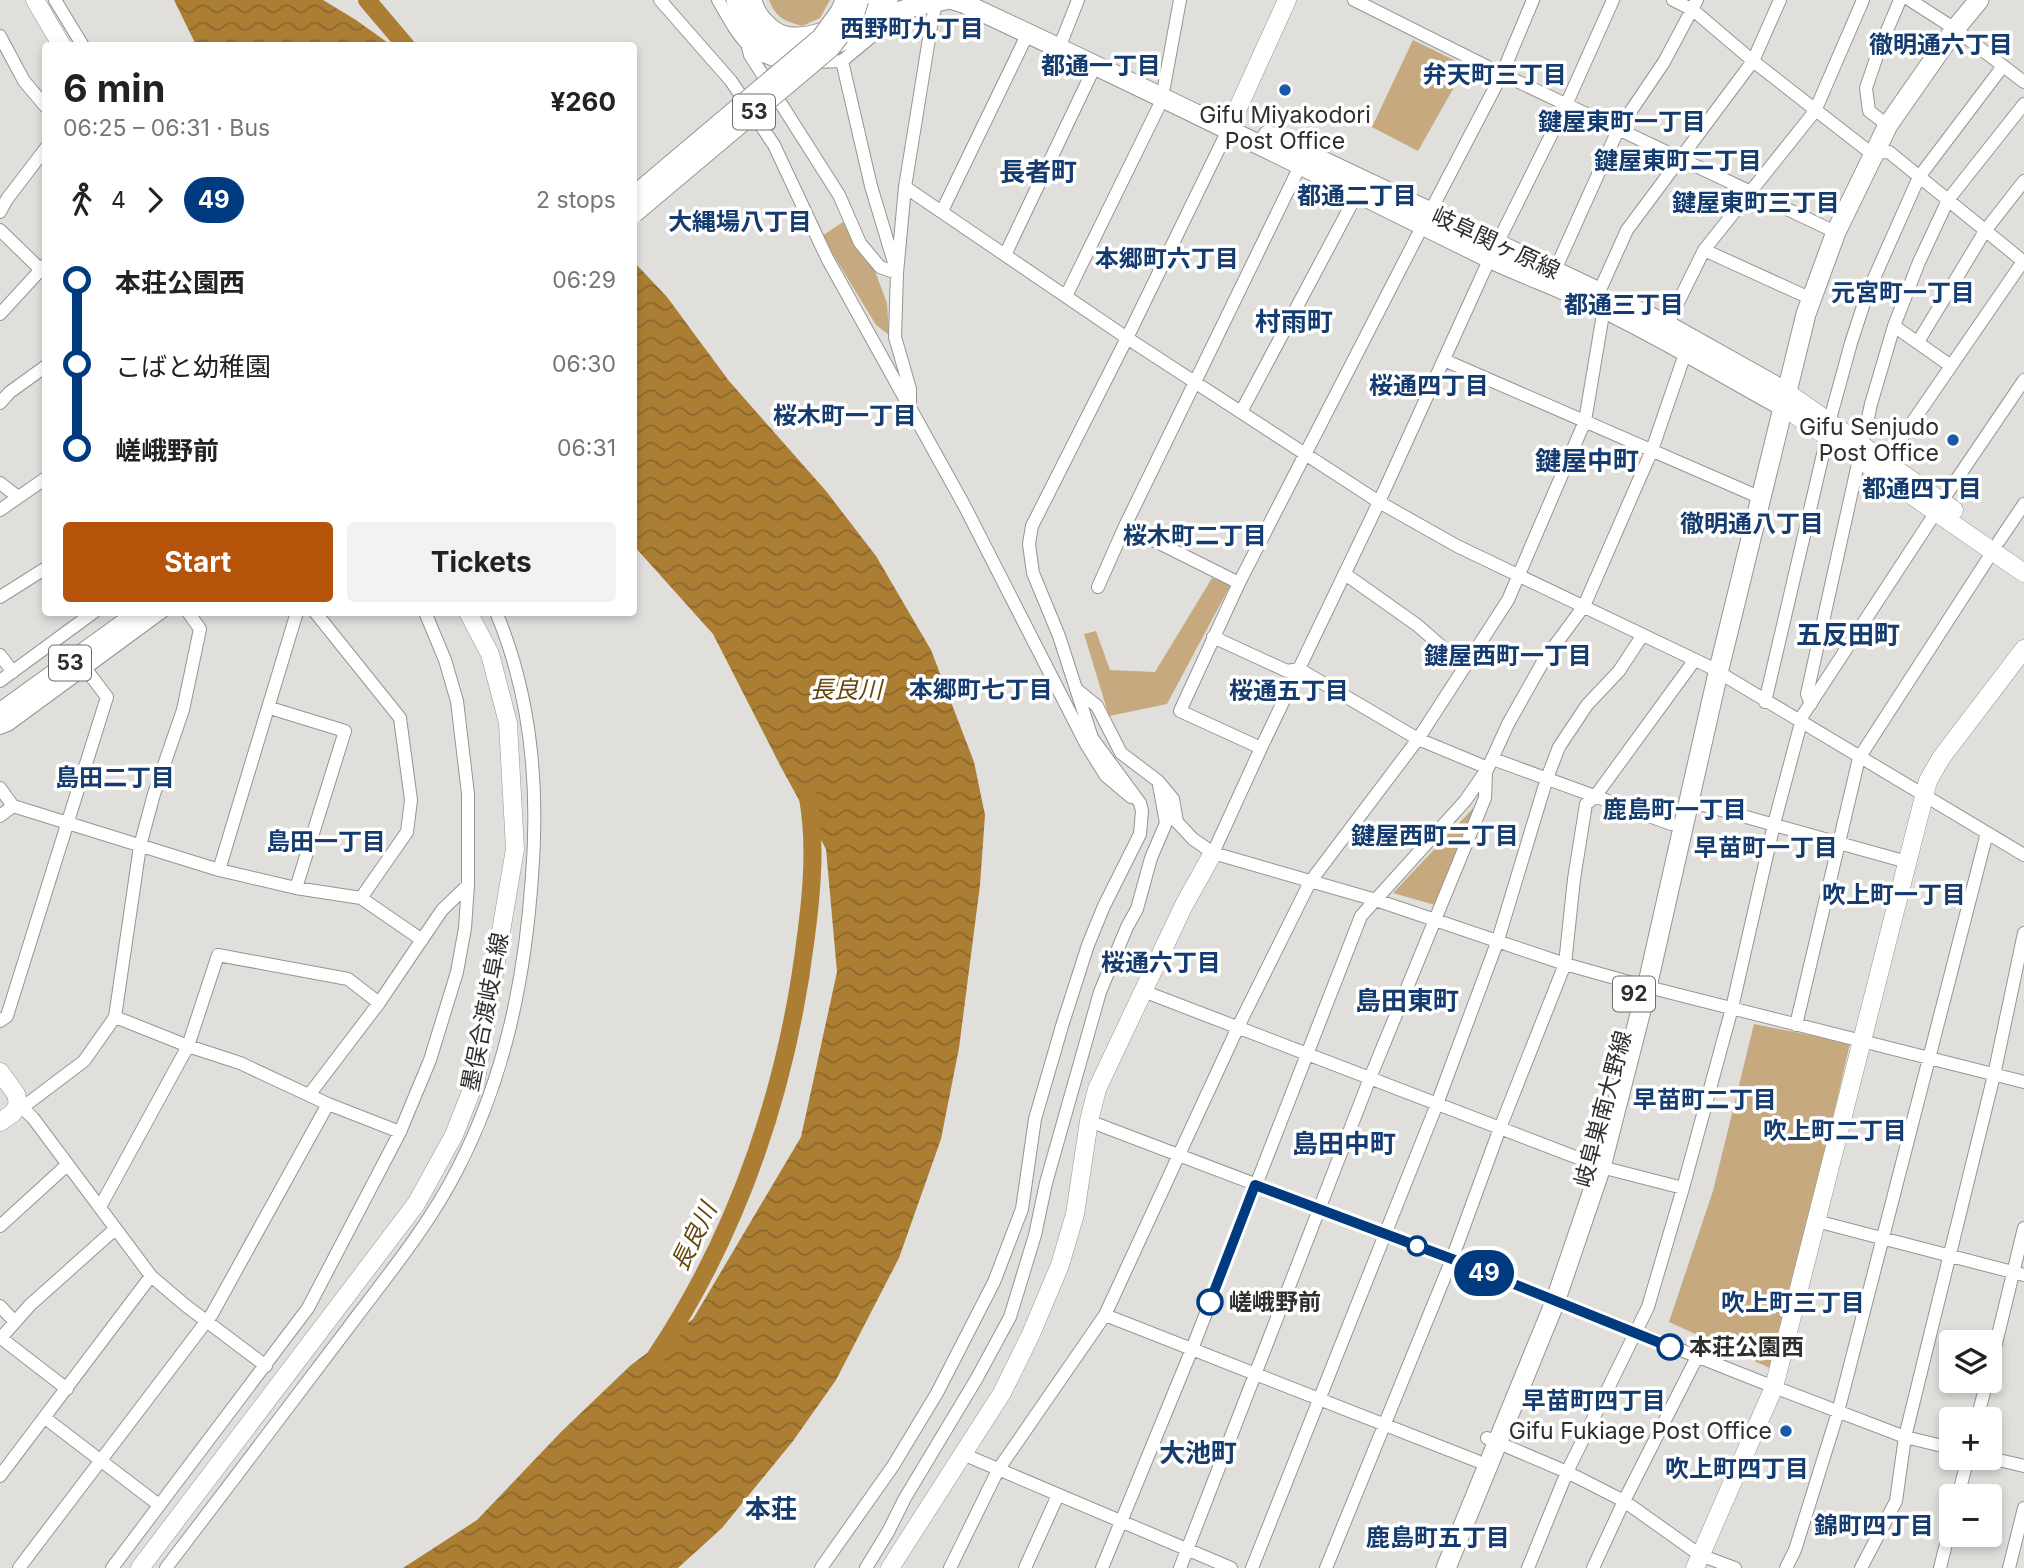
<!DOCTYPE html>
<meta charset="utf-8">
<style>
:root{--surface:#fff;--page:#f2f2f2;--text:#222;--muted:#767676;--accent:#b45309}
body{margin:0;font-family:Inter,"Noto Sans JP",sans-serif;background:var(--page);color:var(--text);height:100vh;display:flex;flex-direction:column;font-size:26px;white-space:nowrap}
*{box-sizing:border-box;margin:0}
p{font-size:23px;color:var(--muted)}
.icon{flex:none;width:38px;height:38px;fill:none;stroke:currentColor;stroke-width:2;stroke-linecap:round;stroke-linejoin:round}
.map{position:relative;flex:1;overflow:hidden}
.panel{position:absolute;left:42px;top:42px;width:595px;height:574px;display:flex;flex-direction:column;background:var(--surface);border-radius:7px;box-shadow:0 4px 10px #0003}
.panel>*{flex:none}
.badge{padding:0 14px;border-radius:23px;font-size:24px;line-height:46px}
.controls{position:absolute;left:1939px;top:1330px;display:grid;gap:14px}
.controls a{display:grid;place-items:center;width:63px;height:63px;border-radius:7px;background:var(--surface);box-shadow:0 4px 10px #0003;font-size:35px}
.map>.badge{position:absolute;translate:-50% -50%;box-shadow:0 0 0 4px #fff}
.legs{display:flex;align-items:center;gap:10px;height:77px;padding:0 21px;font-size:23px}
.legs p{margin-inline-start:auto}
.overview{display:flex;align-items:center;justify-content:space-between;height:119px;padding:0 21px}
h1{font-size:38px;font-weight:700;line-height:52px}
.action{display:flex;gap:14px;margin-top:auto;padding:14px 21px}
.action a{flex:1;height:80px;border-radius:7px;background:var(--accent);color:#fff;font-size:28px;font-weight:700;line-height:80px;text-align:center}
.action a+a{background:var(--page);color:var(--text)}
ul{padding:0 21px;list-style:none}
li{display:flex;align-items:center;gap:24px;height:84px;font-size:26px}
li i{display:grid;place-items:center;width:10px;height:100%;margin:0 9px;background:currentColor}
li i::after{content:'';width:18px;height:18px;margin:-9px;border:5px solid;border-radius:50%;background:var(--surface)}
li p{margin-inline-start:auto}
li:first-child i{background:linear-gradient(#0000 50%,currentColor 0)}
li:last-child i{background:linear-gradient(currentColor 50%,#0000 0)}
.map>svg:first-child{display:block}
</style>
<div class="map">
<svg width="2024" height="1568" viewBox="0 0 2024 1568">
<defs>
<pattern id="water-waves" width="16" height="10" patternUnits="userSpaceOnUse" patternTransform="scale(1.75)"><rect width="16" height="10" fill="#ab7e34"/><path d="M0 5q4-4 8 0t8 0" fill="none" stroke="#8c682c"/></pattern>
</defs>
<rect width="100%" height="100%" fill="#e0dfdc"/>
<path fill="#c6a97e" d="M769 0H830L820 18 802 26C785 21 776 18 769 0Z
M1413 40 1466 66 1418 151 1372 127Z
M843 222 871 261 887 303 889 335 876 325 822 236Z
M1212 578 1231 584 1167 704 1109 716 1084 634 1096 631 1110 670 1155 672Z
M1480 801 1435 905 1393 893Z
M1754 1024 1850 1043 1809 1223 1772 1369 1669 1322 1713 1191Z"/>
<path fill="url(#water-waves)" d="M174 0H323L356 20 391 45H196Z
M634 262 667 297 729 381 826 491 876 556 931 650 974 762 985 815 980 885 959 1048 941 1139 899 1258 836 1380 793 1441 722 1528 678 1568H403L477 1520 562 1431 631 1365 693 1319 801 1137 837 972 826 849 782 769 713 634 634 546Z"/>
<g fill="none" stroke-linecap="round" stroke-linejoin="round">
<path stroke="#ab7e34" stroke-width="18" d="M367 0 406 46
M656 1356C740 1230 788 1085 806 936 812 891 816 843 808 798"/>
<defs>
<path id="street" d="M55 0 83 46
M660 0 731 81 774 145 827 258 964 505 1086 744 1106 776 1131 797
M718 0C738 34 750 63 795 62
M1354 0 1502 74 1829 229
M1673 0 1693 10 1753 61 1867 150 1874 153 1889 152 2024 262
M1910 0 1955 29 2024 82
M0 36 24 81 46 107
M748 47 750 55 839 195 860 243 880 267 897 273
M1059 48 1078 0
M842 61 889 22
M813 62 842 61 871 186 895 266
M1164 87 1180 0
M1882 121 1869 111 1866 88 1880 47 1900 0
M905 187 1127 338 1379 502 1457 546 1710 667 2024 855
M942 211 1028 33
M0 212 7 199 46 148
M1430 212 1502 74 1533 0
M0 230 41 270
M1704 250 1803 295
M1005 255 1095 66
M1555 270 1618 130 1664 62 1697 0
M1599 292 1627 230 1753 61 1780 0
M1066 296 1163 98
M0 314 46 264
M1667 325 1704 250 1815 111 1863 0
M1894 326 1951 366
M1918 342 1985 231 2024 181
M1444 360 1752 494
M910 402V389L895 337 897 273 905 187 932 20 937 1
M0 403 10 392 46 366
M1241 412 1358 192
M1829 423 1851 343 1867 294 1919 177 2003 66
M1862 446 1871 404 1894 326 1919 262 1948 200 2024 104
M1885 462 2024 260
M0 483 18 497
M1942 501 2024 380
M0 510 46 478
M1125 526 1239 583
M1999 541 2024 504
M1345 574 1417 625 1464 666
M1098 587 1125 526 1300 166
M0 597 46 568
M315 612 400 718 411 800 407 832 361 898
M1213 637 1287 671 1299 669 1418 739 1488 768
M0 655 13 672
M0 681 94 612
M1076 689 1097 706 1121 753 1158 781 1173 799 1177 822 1193 839 1213 853 1376 900 1565 964 1636 984 2024 1082
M1765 702 1827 437
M1811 704 1807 694 1859 459
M270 708 345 731 296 888
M0 728 8 725 162 612
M1261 748 1180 711 1239 583 1423 225
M1493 759 1671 824
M0 788 13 806 219 870 296 888 361 898 422 940
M1689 801 1907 862
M0 816 13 806
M1213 853 1261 748 1379 502 1490 258 1566 105 1613 0
M219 870 297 612
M1143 991 1591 1163
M115 1017 188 1046 240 1063 328 1104 400 1132
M0 1021 7 1016 107 697 85 668
M1796 1025 1859 758 1993 551
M309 1095 379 1003 442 910 468 885
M18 1104H27L84 1061 115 1017 140 846 154 794 183 710 200 629 188 612
M18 1104 33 1118 151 1276 185 1305 266 1366
M1089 1121 1452 1259 1774 1387 1905 1437 1951 1448
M1601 1167 1683 1188
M100 1207 188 1046 218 955 348 979 379 1003
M1816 1221 2024 1275
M0 1226 67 1165
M0 1306 14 1321
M1105 1315 1477 1461
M1 1338 67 1389
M0 1339 30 1305 114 1230
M1990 1368 2024 1228
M45 1418 159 1505
M1977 1419 1987 1381
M1487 1438 1567 1472 1624 1501 1700 1555 1735 1568
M965 1455 1231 1568
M1990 1458 2024 1466
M0 1476 151 1276
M1958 1496 1968 1458
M19 1568 212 1314 328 1104
M112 1568 308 1308 400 1132 430 1060 457 972 465 928 468 885V794L457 701 445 660 425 612
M166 1568C227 1488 287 1409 348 1328 386 1277 428 1227 457 1170 505 1078 525 978 532 876 539 788 531 695 496 612
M821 1568 893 1466 937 1393 994 1282 1022 1209 1035 1119 1062 1026 1088 945 1104 906 1140 834 1142 811 1140 803 1092 738 1059 636 1033 573 1029 544 1032 526 1127 338 1228 130
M866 1568 888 1532 905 1498 977 1378 1010 1317 1035 1235 1046 1183 1100 992 1127 927 1137 909 1151 858 1166 823 1159 785
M950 1568 998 1470 1105 1315 1238 1027 1310 882 1418 739 1508 600 1585 421 1604 308
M1025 1568 1058 1495
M1102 1568 1192 1349 1361 916 1465 801 1488 768 1508 724 1544 660 1584 606 1652 450 1686 351
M1180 1568 1370 1078 1485 798 1486 772
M1252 1568 1437 1104 1498 940 1547 778 1559 747 1587 705 1619 671 1642 636
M1326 1568 1452 1259 1500 1128 1565 964 1574 879 1586 804 1594 798 1694 661
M1528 1568 1567 1472 1648 1307 1683 1188 1732 1008 1774 824 1803 715 1936 512
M1593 1568 1624 1501 1697 1357
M1786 1568 1795 1550 1838 1412 1987 833
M1861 1568 1896 1501 1905 1437 1994 1075 2024 933
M1940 1568 1951 1524
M2009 1568 2024 1508"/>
<path id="secondary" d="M35 0 62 46
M1228 130 1287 0
M1788 393 1954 510
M1784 407 2024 573
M0 1072 16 1094 18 1104 13 1113 0 1122
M140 1568 416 1204 454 1135 476 1079 515 849 508 723 490 654 468 612
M890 1568 1002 1393 1031 1334 1060 1265 1075 1214 1089 1121 1097 1089 1184 905 1213 853
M1695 1568 1774 1387 1928 781 1941 758 2024 649"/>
<path id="primary" d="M736 0C750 52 794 62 840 42 858 34 875 22 893 14 909 7 929 3 946 0
M752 0C754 11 761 20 769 27 799 56 859 15 888 0
M953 0 963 3C1139 85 1313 171 1487 257 1525 275 1565 289 1603 308 1665 338 1724 374 1784 407
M1268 135 1595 290
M1622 303 1667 325 1788 393
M0 713 140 612
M1446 1568 1555 1302 1601 1167 1647 987 1718 673 1806 314 1836 232 1888 125 1955 29 1979 0"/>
</defs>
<use href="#street" stroke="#979593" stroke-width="14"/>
<use href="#secondary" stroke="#979593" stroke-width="19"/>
<use href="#primary" stroke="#979593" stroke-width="21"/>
<use href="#street" stroke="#fff" stroke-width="12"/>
<use href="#secondary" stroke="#fff" stroke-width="18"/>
<use href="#primary" stroke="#fff" stroke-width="19"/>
<defs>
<path id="primary-bridge" d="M634 196 821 38 840 12 845 1
M634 213 830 48 853 18 859 0"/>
</defs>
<use href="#primary-bridge" stroke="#979593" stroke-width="21" stroke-linecap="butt"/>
<use href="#primary-bridge" stroke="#fff" stroke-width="19"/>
</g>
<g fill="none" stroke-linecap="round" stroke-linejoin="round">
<defs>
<path id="line-1" d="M1210 1302 1255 1185 1452 1259 1670 1347"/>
</defs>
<use href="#line-1" stroke="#fff" stroke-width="16"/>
<use href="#line-1" stroke="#003b80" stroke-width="10"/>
</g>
<g fill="#1a59aa" stroke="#fff" stroke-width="2.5">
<circle cx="1285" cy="90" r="7"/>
<circle cx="1953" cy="440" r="7"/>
<circle cx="1786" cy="1431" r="7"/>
</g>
<g fill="#fff" stroke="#003b80" stroke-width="3.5">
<circle cx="1417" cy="1246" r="9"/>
<circle cx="1210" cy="1302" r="12"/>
<circle cx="1670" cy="1347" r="12"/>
</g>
<g text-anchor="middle" stroke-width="7" stroke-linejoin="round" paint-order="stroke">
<g fill="#fff" stroke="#6e6d6d" stroke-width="2">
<rect x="733" y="94.5" width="42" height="35" rx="5"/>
<rect x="49" y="645.5" width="42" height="35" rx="5"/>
<rect x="1613" y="976.5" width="42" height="35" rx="5"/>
</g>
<g font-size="21" font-weight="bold" fill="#302f2e">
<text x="754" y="119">53</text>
<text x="70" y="670">53</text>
<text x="1634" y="1001">92</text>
</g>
<g font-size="23" fill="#302f2e" stroke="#fff" text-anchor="end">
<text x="1285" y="123" text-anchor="middle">Gifu Miyakodori<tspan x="1285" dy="26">Post Office</tspan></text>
<text x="1939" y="435">Gifu Senjudo<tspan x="1939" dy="26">Post Office</tspan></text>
<text x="1772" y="1439">Gifu Fukiage Post Office</text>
</g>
<g font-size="23" fill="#302f2e" stroke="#fff">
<text transform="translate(1496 243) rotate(25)" y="8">岐阜関ヶ原線</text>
<text transform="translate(485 1012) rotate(-79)" y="8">墨俣合渡岐阜線</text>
<text transform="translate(1603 1109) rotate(-75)" y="8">岐阜巣南大野線</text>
</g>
<g font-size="23" font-weight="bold" fill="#302f2e" stroke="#fff" text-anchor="start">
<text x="1229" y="1310">嵯峨野前</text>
<text x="1689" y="1355">本荘公園西</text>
</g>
<g font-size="24" font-weight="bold" fill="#153c70" stroke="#fff">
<text x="912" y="37">西野町九丁目</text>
<text x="1941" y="53">徹明通六丁目</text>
<text x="1101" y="74">都通一丁目</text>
<text x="1495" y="83">弁天町三丁目</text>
<text x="1622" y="130">鍵屋東町一丁目</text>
<text x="1678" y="169">鍵屋東町二丁目</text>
<text x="1357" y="204">都通二丁目</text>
<text x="1756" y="211">鍵屋東町三丁目</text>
<text x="740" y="230">大縄場八丁目</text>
<text x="1167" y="267">本郷町六丁目</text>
<text x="1903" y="301">元宮町一丁目</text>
<text x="1624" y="313">都通三丁目</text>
<text x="1429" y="394">桜通四丁目</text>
<text x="845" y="424">桜木町一丁目</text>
<text x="1922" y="497">都通四丁目</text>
<text x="1752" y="532">徹明通八丁目</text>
<text x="1195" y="544">桜木町二丁目</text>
<text x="1508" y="664">鍵屋西町一丁目</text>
<text x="981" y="698">本郷町七丁目</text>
<text x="1289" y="699">桜通五丁目</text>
<text x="115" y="786">島田二丁目</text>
<text x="1675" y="818">鹿島町一丁目</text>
<text x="1435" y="844">鍵屋西町二丁目</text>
<text x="326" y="850">島田一丁目</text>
<text x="1766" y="856">早苗町一丁目</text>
<text x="1894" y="903">吹上町一丁目</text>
<text x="1161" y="971">桜通六丁目</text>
<text x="1705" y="1108">早苗町二丁目</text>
<text x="1835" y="1139">吹上町二丁目</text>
<text x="1793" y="1311">吹上町三丁目</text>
<text x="1594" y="1409">早苗町四丁目</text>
<text x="1737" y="1477">吹上町四丁目</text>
<text x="1874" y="1534">錦町四丁目</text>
<text x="1438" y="1546">鹿島町五丁目</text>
</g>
<g font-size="24" font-style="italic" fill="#65460b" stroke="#fff">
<text x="846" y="698">長良川</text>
<text transform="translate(694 1237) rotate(-64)" y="8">長良川</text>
</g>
<g font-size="26" font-weight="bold" fill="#153c70" stroke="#fff">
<text x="1038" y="181">長者町</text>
<text x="1294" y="331">村雨町</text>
<text x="1587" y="470">鍵屋中町</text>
<text x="1848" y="644">五反田町</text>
<text x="1407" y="1010">島田東町</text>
<text x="1344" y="1153">島田中町</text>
<text x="1198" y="1462">大池町</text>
<text x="771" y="1518">本荘</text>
</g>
</g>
</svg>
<div class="controls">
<a><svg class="icon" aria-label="layers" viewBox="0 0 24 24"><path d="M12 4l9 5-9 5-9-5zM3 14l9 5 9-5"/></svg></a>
<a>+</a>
<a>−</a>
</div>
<b class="badge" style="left:1484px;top:1273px;background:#003b80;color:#fff">49</b>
<section class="panel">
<div class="overview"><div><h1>6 min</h1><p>06:25 – 06:31 · Bus</p></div><b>¥260</b></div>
<div class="legs"><svg class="icon" aria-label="walk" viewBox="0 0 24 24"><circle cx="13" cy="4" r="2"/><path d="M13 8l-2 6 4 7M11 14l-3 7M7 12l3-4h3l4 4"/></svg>4<svg class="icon" aria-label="forward" viewBox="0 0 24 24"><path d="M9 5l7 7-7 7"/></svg><b class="badge" style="background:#003b80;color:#fff">49</b><p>2 stops</p></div>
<ul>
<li><i style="color:#003b80"></i><b>本荘公園西</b><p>06:29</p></li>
<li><i style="color:#003b80"></i><span>こばと幼稚園</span><p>06:30</p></li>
<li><i style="color:#003b80"></i><b>嵯峨野前</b><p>06:31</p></li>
</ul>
<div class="action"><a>Start</a><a>Tickets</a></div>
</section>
</div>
